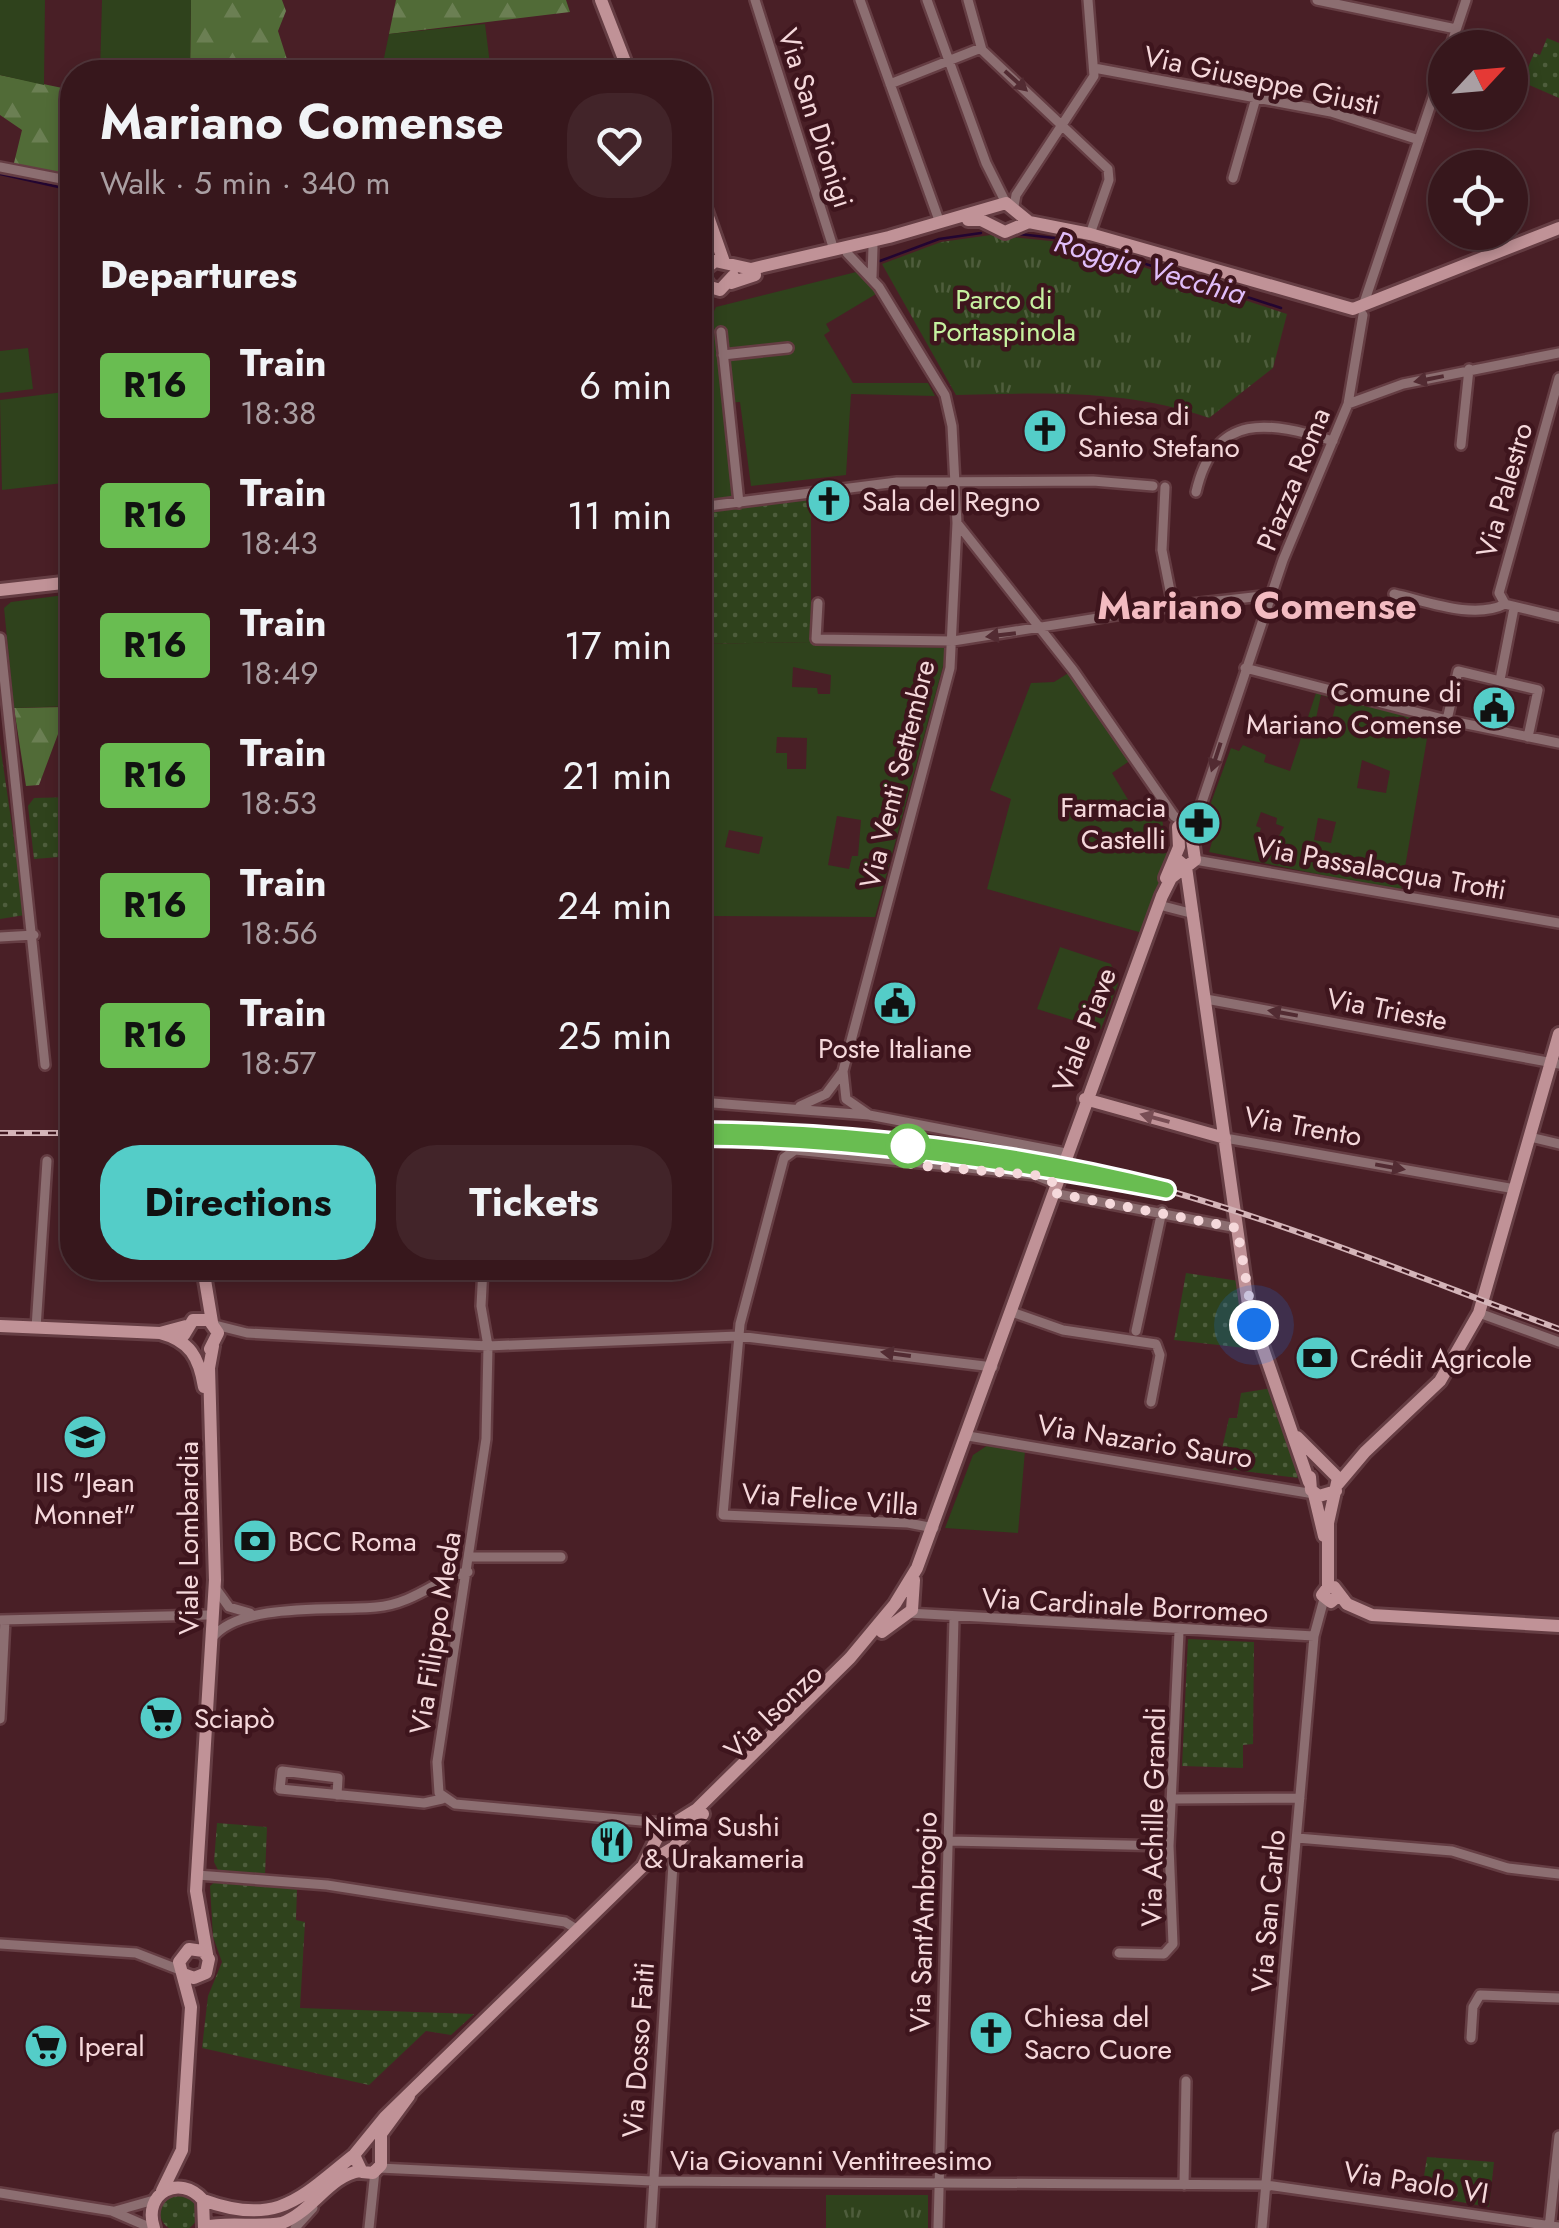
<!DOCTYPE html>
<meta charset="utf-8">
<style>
:root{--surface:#37171c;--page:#422429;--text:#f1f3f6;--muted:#aa9fa3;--line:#51363b;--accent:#54cdc8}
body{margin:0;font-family:Jost,sans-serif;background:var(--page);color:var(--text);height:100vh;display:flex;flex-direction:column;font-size:38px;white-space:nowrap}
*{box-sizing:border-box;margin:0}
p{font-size:32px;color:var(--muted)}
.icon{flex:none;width:55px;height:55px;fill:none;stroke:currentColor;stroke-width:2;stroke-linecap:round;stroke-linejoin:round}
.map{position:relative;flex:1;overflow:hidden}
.panel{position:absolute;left:60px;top:60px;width:652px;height:1220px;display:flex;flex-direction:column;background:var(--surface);border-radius:40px;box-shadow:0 5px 15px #0003,0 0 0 2px var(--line)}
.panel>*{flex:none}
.badge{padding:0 20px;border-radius:8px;font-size:35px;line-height:65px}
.needle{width:65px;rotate:64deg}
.tools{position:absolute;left:1428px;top:30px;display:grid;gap:20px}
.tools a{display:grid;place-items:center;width:100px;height:100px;border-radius:50%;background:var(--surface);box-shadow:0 5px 15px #0003,0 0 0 2px var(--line);font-size:50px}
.you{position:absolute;width:50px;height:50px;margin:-25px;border:8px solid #fff;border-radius:50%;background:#1a73e8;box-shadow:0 0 0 15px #1a73e833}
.map>.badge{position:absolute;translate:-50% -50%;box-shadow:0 0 0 5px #fff}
h2{padding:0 40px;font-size:38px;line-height:90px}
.round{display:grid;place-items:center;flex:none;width:105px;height:105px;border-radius:40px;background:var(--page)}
.summary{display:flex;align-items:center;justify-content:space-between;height:170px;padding:0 40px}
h1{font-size:48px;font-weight:700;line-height:75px}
.cta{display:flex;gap:20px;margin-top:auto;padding:20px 40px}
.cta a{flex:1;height:115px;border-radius:40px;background:var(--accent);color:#111;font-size:40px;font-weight:700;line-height:115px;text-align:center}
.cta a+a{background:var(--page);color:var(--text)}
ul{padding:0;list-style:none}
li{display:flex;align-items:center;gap:30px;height:130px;padding:0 40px}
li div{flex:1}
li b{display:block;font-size:38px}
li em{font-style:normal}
li .badge{min-width:110px;font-weight:700;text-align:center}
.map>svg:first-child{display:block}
</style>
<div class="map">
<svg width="1559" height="2228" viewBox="0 0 1559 2228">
<defs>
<pattern id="grass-dots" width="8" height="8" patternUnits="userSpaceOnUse" patternTransform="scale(2.5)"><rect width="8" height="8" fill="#2f421c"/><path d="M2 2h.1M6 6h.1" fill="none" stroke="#4e5d3c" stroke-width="1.8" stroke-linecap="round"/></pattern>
<pattern id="forest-firs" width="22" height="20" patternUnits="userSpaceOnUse" patternTransform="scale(2.5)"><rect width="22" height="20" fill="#516b37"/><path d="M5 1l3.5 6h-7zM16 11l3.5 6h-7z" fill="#6b7f53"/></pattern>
<pattern id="park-tufts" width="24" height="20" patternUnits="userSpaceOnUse" patternTransform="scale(2.5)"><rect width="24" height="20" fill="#2f421c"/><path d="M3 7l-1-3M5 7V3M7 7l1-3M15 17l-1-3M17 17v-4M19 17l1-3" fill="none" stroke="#4e5d3c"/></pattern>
</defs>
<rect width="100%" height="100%" fill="#491f26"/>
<path fill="url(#grass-dots)" d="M1547 38 1559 43V98L1522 82 1534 53 1540 55Z
M811 500V642L700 644V512Z
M0 744 25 915 0 919Z
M72 797V856L34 859 28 806 34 798Z
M1186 1273 1239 1281 1245 1348 1174 1340Z
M1272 1388 1298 1478 1228 1469V1455L1221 1453 1229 1418H1237L1241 1393Z
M1188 1639 1254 1642 1253 1744 1243 1745V1768L1182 1766Z
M217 1823 267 1827 265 1875 218 1870 214 1862Z
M217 1880 297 1889 296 1920 305 1922 300 2008 474 2014 451 2035 426 2031 369 2085 202 2048 208 1996 222 1962 213 1937 210 1886Z
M1427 2157 1494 2162 1489 2207 1421 2195Z
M160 2212a19 19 0 1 1 38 0a19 19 0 1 1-38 0Z"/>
<path fill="url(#forest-firs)" d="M191 0H282L286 11 278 31 291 72H190Z
M396 0H566L570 12 389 34Z
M0 75 72 90V141L66 177 13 167 22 130 0 115Z
M64 707V718L39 785 26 786 14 708Z"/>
<path fill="url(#park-tufts)" d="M991 235 1070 243 1287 314 1273 368 1209 418C1125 389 1043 393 956 395L882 264 941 242Z
M826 2195H928V2228H826Z"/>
<path fill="#2f421c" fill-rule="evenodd" d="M0 0H45L44 85 0 75Z
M102 0H191L190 72H100Z
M485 24 491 72H381L389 34Z
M860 271 881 291 826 324 830 331 824 335 853 383H928L935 396 851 394 846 475 751 486 740 402 725 403 736 497 700 502V339L716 307Z
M28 348 33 389 0 393V351Z
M72 391V482L2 490 0 400Z
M72 594V706L14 708 4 608 11 602Z
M811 642 948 648 875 917 700 916V644ZM793 667 831 675 830 694H818L817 688 792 687ZM777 737 807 738 806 769H787V753H776ZM837 816 861 820 858 856H852L849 869 828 865ZM729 830 763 837 759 854 725 847Z
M1070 672 1131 760 1112 773 1130 803 1162 817 1167 858 1146 934 987 889 1011 799 990 790 1031 683 1054 682Z
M1317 690 1431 715 1401 891 1209 852 1220 814 1209 808 1231 748 1239 751 1243 745 1266 755 1264 762 1290 771ZM1321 695 1337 700 1329 731 1314 728ZM1362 760 1390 771 1386 793 1357 788ZM1261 812 1277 818 1276 824 1284 827 1274 844 1258 838 1261 828 1256 826ZM1318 818 1336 822 1331 843 1314 840Z
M1060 947 1111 964 1118 984 1101 1029 1037 1009Z
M988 1445 1025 1451 1018 1533 945 1528 973 1455Z"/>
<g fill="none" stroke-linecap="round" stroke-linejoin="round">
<path stroke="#220531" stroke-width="2.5" d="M0 174 72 190
M1019 234 1072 240 1281 308
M880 261 939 239 981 233"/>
<defs>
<path id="street" d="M755 0 834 250
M860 0 940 223
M927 0 986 163 1006 203
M968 0 982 50 1108 169 1109 180 1090 234
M1317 0 1456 29
M1450 48 1466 0
M1094 68 1331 112 1419 140
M890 84 981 48
M0 167 72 181
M1233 178 1256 98
M1014 206 1016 195 1094 76 1088 0
M847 253 879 287 945 395 952 426 957 523 950 668 843 1071 846 1099 869 1115
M872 277 873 247
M1363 306 1445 62
M721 332 739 503
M723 355 788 348
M1559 378 1499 593 1505 604 1559 617
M1348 404 1403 384 1559 353
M1461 445 1469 369
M1165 487 1162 550 1173 606
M1196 492C1215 410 1270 422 1333 441
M700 507 897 482 1093 481 1153 486
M957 523 1073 670 1174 816 1186 823
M1394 594C1426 601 1474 620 1505 604
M818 603 816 639 953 641 1173 606 1271 595
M0 638 45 1065
M1245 668 1447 720 1559 743
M1500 680 1514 608
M1447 720 1458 671 1538 690 1528 737
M1190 825 1197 817 1283 560 1348 404 1363 315
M1195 860 1559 923
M1159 905 1194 914
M0 937 34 935
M1206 999 1559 1064
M700 1102 869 1115 1066 1153
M800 1106 826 1094 841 1074
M1530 1137 1559 1144
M1225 1138 1515 1189
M1053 1193 1237 1228
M483 1268 481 1306 488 1346 486 1439 437 1762 439 1793 455 1804 663 1823 672 1832
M1012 1312 1063 1330 1156 1344 1160 1355 1151 1402
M1479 1313 1559 1342
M215 1325 247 1333 488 1346 738 1336 993 1367
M36 1328 47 1161
M1136 1331 1162 1211
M968 1436 1314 1494
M934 1528 908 1523 723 1515 740 1324 784 1158 795 1150 1035 1175 1057 1184
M470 1557H561
M216 1589 229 1607 250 1613
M908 1613 1314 1636
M0 1620 207 1615
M213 1637C242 1602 333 1611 376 1607 416 1604 443 1574 468 1572
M0 1719 5 1620
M337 1795 338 1778 282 1771 280 1789 424 1803 442 1799
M1173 1799 1300 1798
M1297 1838 1452 1851 1508 1868 1559 1874
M949 1841 1169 1846
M197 1875 327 1885 565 1922 578 1930
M0 1944 136 1953 180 1970
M1119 1953 1164 1954 1173 1944 1169 1846 1179 1632
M1471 2038 1473 2007 1480 1995 1559 1998
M379 2168 652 2181 1266 2185 1559 2227
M1184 2185 1186 2081
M0 2193 112 2211 151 2228
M115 2211 154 2200
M295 2228 313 2208
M369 2228 375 2171
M651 2228 674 1847
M938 2228 954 1618
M1262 2228 1314 1636 1324 1599
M1549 2228 1559 2136"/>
<path id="secondary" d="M601 0 629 72
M700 194 724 262
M968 220H981L1005 232 1029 222
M704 278 710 287 720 290 733 276
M731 283 755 275
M700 289 705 269 715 261 751 269 889 237 1006 203 1029 222 1090 234 1353 309 1559 228
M0 590 72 582
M1186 867 1248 1305 1309 1482
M1166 878 1179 847 1178 827 1190 825 1195 860 1186 867 1175 858
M1085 1099 1225 1138
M203 1268 212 1322
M0 1326 160 1333 186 1326
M160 1333C190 1341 199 1357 204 1387
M184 1335 193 1320H209L218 1333 210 1349
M1297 1437 1338 1478 1328 1523V1587L1322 1595 1331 1602 1338 1596
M1310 1477 1311 1490 1319 1496 1336 1491
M1338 1484 1365 1452 1440 1381 1479 1313 1559 1034
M1314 1494 1324 1536
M1328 1587H1334L1347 1604 1372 1615 1559 1626
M882 1632 912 1610 914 1580
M643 1866 660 1832 697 1809 850 1658 895 1604 917 1568 1162 896 1171 878 1185 867
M207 1954 196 1891 215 1580 209 1368 213 1346
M409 2096 381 2134V2165L373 2173 362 2172 354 2155 385 2117 643 1866 674 1847 703 1814
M162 2191 182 2150 191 2007 179 1962 189 1949 203 1951 209 1959 206 1973 194 1978 183 1974
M203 2200C279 2228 302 2196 354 2155
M204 2227C230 2221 257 2228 282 2223 312 2212 330 2175 360 2171
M154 2228C142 2193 180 2173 203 2200L204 2228"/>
</defs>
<use href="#street" stroke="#653d43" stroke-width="14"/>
<use href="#secondary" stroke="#653d43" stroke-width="18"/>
<use href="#street" stroke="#8c6e71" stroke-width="9"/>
<use href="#secondary" stroke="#c09297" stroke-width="12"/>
<defs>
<path id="rail" d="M700 1131C849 1133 1022 1150 1166 1190 1300 1228 1428 1281 1559 1329
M0 1133H72"/>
</defs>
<use href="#rail" stroke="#d4b4b8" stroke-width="6"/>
<use href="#rail" stroke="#3e151d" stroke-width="2.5" stroke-dasharray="8" stroke-linecap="butt"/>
</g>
<defs><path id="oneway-solid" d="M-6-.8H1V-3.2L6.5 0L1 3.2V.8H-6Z" transform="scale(2.5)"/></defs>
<g fill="#522b32">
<use href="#oneway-solid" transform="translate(1016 81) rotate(42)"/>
<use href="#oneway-solid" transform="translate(1429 379) rotate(169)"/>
<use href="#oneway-solid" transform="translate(1001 635) rotate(173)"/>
<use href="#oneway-solid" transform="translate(1216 757) rotate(108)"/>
<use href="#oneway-solid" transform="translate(1283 1013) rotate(-170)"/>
<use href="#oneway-solid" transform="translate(1390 1167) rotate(10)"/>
<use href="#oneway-solid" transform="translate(896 1354) rotate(-172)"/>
</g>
<use fill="#784d54" href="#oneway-solid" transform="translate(1155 1118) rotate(-165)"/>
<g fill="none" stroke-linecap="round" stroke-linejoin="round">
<defs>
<path id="line" d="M700 1131C855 1132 1016 1152 1166 1190 1013 1161 856 1138 700 1137"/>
</defs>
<use href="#line" stroke="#fff" stroke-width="22"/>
<use href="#line" stroke="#69bd51" stroke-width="15"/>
<path stroke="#f5d8db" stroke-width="10" stroke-dasharray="0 18" d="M908 1146 911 1165 1035 1175 1057 1184 1054 1193 1237 1228 1254 1325"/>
</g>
<defs>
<symbol id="church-disc" viewBox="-11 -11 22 22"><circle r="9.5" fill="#54cdc8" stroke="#3e151d"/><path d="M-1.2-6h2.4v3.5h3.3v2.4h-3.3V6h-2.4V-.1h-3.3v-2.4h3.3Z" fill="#111"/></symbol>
<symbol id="civic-disc" viewBox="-11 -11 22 22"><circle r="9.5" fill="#54cdc8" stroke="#3e151d"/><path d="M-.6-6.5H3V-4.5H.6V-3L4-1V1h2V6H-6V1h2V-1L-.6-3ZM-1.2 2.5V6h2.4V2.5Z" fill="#111"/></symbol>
<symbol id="pharmacy-disc" viewBox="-11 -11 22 22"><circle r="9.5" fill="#54cdc8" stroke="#3e151d"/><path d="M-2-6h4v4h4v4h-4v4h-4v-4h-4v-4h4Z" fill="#111"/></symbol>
<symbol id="bank-disc" viewBox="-11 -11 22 22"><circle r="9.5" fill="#54cdc8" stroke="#3e151d"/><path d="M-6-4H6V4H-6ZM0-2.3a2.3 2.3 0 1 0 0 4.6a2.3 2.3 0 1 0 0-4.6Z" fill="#111"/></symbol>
<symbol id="school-disc" viewBox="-11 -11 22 22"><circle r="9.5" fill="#54cdc8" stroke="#3e151d"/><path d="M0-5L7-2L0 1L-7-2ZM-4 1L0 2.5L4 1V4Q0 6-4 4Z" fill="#111"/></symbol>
<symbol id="supermarket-disc" viewBox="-11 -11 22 22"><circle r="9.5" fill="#54cdc8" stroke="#3e151d"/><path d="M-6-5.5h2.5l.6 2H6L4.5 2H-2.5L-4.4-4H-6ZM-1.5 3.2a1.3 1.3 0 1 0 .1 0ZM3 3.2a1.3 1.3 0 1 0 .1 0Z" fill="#111"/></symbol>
<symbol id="restaurant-disc" viewBox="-11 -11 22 22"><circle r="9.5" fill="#54cdc8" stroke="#3e151d"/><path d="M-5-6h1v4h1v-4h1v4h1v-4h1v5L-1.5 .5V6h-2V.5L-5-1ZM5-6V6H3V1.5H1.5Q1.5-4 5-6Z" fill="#111"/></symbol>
</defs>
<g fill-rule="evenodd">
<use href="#church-disc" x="1020" y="406" width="50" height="50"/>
<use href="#church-disc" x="804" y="476" width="50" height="50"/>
<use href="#civic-disc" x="1469" y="683" width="50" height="50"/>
<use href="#pharmacy-disc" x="1174" y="798" width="50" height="50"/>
<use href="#civic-disc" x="870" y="978" width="50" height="50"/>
<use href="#bank-disc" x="1292" y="1333" width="50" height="50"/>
<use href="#school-disc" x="60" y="1412" width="50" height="50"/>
<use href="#bank-disc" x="230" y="1516" width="50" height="50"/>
<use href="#supermarket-disc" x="136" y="1693" width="50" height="50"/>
<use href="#restaurant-disc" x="587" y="1817" width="50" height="50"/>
<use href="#church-disc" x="966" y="2008" width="50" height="50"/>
<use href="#supermarket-disc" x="21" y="2021" width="50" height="50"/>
</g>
<circle fill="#fff" stroke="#69bd51" stroke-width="5" cx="908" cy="1146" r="20"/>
<g text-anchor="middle" stroke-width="9" stroke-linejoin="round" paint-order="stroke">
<g font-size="28" fill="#f5d8db" stroke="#3e151d">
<text transform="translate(1262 80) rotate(12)" y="10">Via Giuseppe Giusti</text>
<text transform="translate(816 118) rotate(72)" y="10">Via San Dionigi</text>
<text transform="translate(1293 479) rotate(-68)" y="10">Piazza Roma</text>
<text transform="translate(1504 490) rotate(-74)" y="10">Via Palestro</text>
<text transform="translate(897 774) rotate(-76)" y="10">Via Venti Settembre</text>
<text transform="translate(1381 868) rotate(10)" y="10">Via Passalacqua Trotti</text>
<text transform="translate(1387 1009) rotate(11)" y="10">Via Trieste</text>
<text transform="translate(1084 1030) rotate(-69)" y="10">Viale Piave</text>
<text transform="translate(1303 1126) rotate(10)" y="10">Via Trento</text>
<text transform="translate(1145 1441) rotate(9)" y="10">Via Nazario Sauro</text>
<text transform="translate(830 1499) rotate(4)" y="10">Via Felice Villa</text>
<text transform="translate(188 1538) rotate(-90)" y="10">Viale Lombardia</text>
<text transform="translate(1125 1605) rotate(3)" y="10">Via Cardinale Borromeo</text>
<text transform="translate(435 1633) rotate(-81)" y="10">Via Filippo Meda</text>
<text transform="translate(773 1711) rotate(-44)" y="10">Via Isonzo</text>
<text transform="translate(1153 1817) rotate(-89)" y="10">Via Achille Grandi</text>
<text transform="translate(1268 1911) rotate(-85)" y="10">Via San Carlo</text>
<text transform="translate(923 1922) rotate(-88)" y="10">Via Sant'Ambrogio</text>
<text transform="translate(638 2050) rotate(-86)" y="10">Via Dosso Faiti</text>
<text x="831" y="2170">Via Giovanni Ventitreesimo</text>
<text transform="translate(1416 2182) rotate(9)" y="10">Via Paolo VI</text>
</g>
<g font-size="28" fill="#c6f1a0" stroke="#3e151d">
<text x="1004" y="309">Parco di<tspan x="1004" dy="32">Portaspinola</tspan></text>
</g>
<g font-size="28" fill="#f5d8db" stroke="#3e151d" text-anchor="start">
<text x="1078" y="425">Chiesa di<tspan x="1078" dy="32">Santo Stefano</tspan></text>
<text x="862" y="511">Sala del Regno</text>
<text x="1462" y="702" text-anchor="end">Comune di<tspan x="1462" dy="32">Mariano Comense</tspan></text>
<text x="1166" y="817" text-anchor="end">Farmacia<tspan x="1166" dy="32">Castelli</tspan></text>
<text x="895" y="1058" text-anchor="middle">Poste Italiane</text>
<text x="1350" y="1368">Crédit Agricole</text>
<text x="85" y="1492" text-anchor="middle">IIS "Jean<tspan x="85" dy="32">Monnet"</tspan></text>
<text x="288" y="1551">BCC Roma</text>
<text x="194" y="1728">Sciapò</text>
<text x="644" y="1836">Nima Sushi<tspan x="644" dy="32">&amp; Urakameria</tspan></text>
<text x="1024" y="2027">Chiesa del<tspan x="1024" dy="32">Sacro Cuore</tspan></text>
<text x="78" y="2056">Iperal</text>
</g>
<g font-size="30" font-style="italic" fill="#e0bdfa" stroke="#3e151d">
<text transform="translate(1150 268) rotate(16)" y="10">Roggia Vecchia</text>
</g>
<g font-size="38" font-weight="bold" fill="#f3bbc1" stroke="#3e151d">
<text x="1257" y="619">Mariano Comense</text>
</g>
</g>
</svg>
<div class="tools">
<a><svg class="needle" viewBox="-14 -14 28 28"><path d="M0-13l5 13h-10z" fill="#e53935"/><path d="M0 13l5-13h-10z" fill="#aa9fa3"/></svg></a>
<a><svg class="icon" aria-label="locate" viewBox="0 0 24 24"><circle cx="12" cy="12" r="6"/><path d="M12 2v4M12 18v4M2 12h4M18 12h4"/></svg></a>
</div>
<div class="you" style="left:1254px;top:1325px"></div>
<section class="panel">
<div class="summary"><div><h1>Mariano Comense</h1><p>Walk · 5 min · 340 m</p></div><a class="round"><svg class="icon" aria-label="heart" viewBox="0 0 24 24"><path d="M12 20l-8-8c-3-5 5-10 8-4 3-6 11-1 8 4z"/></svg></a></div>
<h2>Departures</h2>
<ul>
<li><span class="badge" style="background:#69bd51;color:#111">R16</span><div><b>Train</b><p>18:38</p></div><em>6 min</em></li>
<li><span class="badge" style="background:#69bd51;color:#111">R16</span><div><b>Train</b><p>18:43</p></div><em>11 min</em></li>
<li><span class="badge" style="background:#69bd51;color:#111">R16</span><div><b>Train</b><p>18:49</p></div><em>17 min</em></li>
<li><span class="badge" style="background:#69bd51;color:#111">R16</span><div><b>Train</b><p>18:53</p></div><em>21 min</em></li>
<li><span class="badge" style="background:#69bd51;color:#111">R16</span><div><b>Train</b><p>18:56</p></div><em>24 min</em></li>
<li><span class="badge" style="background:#69bd51;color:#111">R16</span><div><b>Train</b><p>18:57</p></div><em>25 min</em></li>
</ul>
<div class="cta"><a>Directions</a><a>Tickets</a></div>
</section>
</div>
